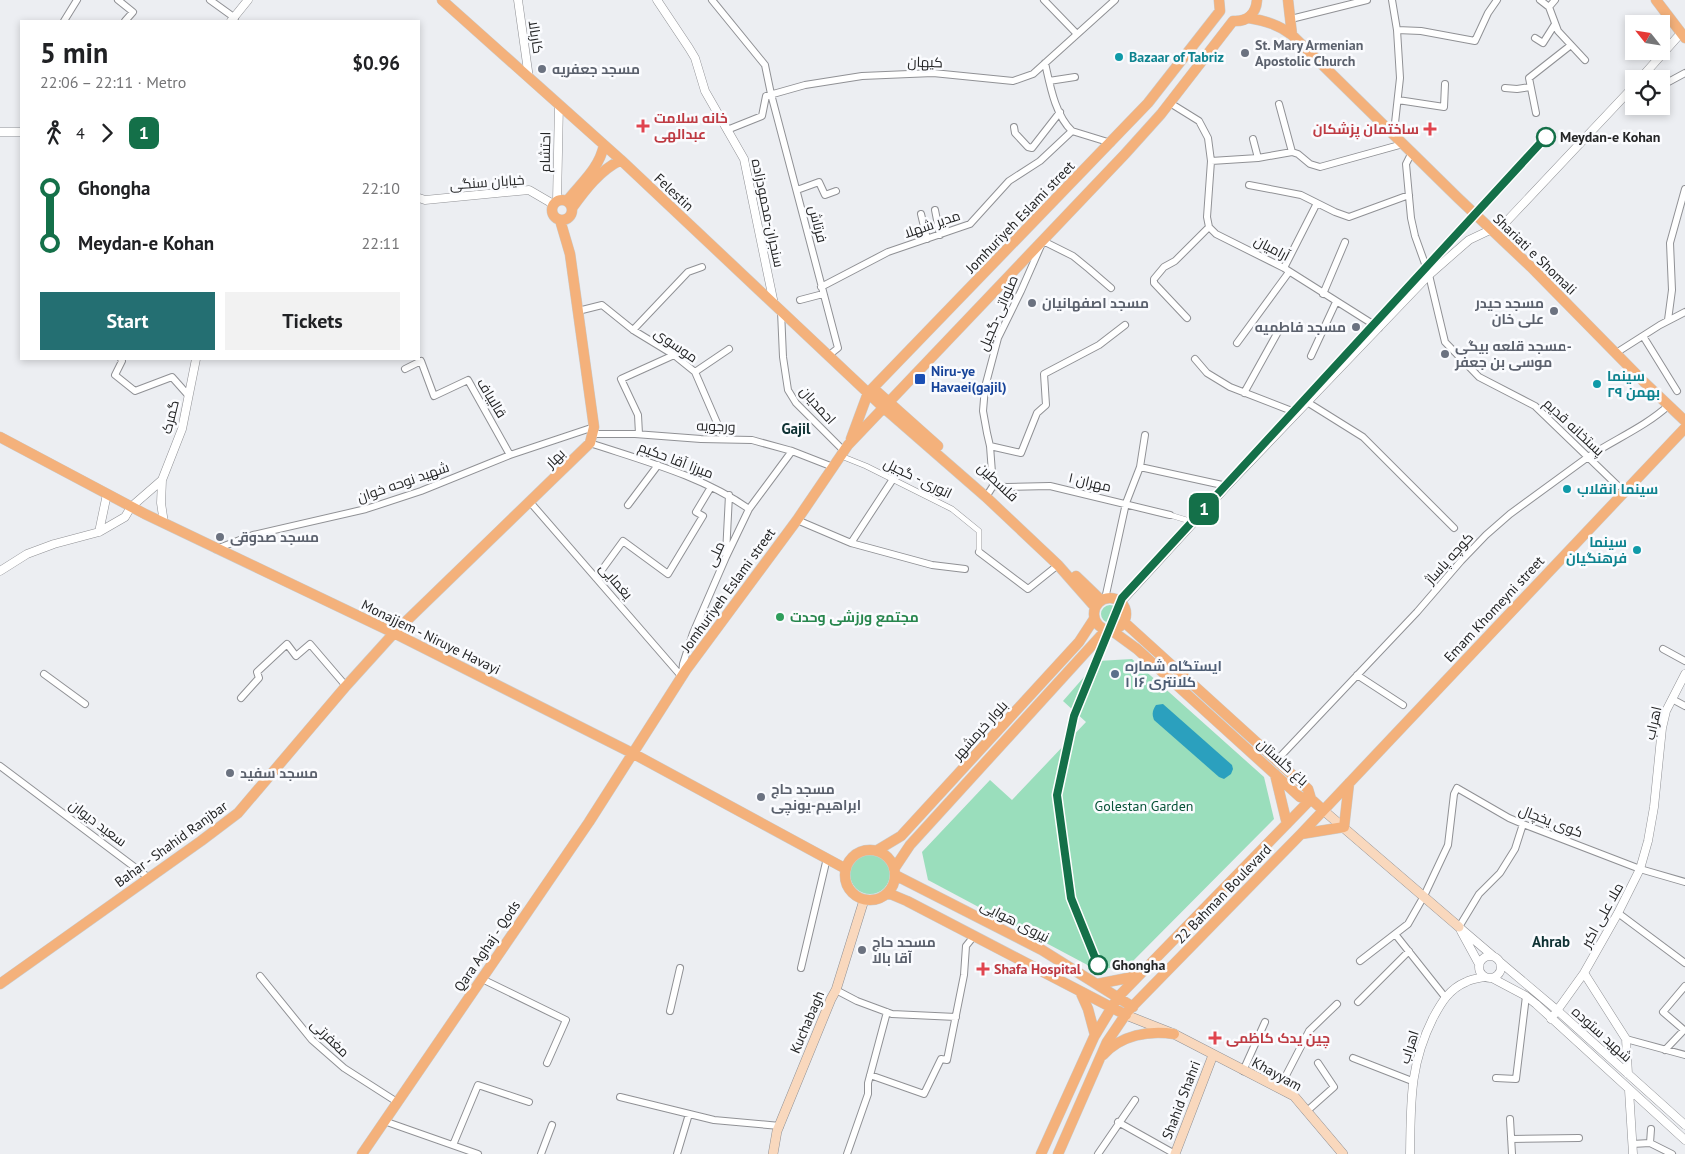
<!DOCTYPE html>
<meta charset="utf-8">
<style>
:root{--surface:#fff;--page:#f2f2f2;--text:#202124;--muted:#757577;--accent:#246f72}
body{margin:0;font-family:"PT Sans",Cairo,sans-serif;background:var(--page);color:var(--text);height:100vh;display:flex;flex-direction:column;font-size:19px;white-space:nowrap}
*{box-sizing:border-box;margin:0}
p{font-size:16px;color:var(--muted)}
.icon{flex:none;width:28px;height:28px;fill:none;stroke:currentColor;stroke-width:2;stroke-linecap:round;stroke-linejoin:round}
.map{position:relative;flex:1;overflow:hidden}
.sheet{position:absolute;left:20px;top:20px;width:400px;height:340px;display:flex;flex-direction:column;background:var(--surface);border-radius:0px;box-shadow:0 2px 8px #0003}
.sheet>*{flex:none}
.badge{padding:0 10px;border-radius:8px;font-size:18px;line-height:32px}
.needle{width:32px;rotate:300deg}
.buttons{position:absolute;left:1625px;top:15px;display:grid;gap:10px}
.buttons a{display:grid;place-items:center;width:45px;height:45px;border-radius:0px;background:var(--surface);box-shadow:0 2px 8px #0003;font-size:25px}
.map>.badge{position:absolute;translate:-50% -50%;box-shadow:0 0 0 2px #fff}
.legs{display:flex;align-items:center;gap:8px;height:55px;padding:0 20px;font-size:16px}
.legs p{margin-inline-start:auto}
.overview{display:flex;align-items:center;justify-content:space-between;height:85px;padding:0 20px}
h1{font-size:28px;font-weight:700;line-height:38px}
.action{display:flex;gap:10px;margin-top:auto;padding:10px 20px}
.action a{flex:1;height:58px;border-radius:0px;background:var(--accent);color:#fff;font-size:20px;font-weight:700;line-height:58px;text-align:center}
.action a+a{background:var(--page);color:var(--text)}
ul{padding:0 20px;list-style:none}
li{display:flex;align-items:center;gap:18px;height:55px;font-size:19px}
li i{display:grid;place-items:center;width:8px;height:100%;margin:0 6px;background:currentColor}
li i::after{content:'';width:12px;height:12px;margin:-6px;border:4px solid;border-radius:50%;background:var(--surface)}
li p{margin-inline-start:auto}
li:first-child i{background:linear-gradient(#0000 50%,currentColor 0)}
li:last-child i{background:linear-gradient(currentColor 50%,#0000 0)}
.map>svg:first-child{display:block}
</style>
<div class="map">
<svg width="1685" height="1154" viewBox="0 0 1685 1154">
<rect width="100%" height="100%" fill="#eceef2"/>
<path fill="#9adebc" d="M1101 614a9 9 0 1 1 18 0a9 9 0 1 1-18 0Z
M1132 659 1264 777 1274 819 1127 967 1095 969 928 880 922 852 990 780 1012 800 1086 722 1063 701 1098 661Z
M850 874a20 20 0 1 1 40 0a20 20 0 1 1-40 0Z"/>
<path fill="#2ba0be" d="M1163 704 1232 765 1233 769 1231 774 1224 779 1219 777 1154 720C1152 714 1152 711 1156 705Z"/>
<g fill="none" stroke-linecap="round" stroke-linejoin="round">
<defs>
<path id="pedestrian" d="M841 456 866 466 952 509 979 531V552
M1170 515 1193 522"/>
<path id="minor" d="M118 0 133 12 125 21
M210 0 235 18
M712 0 765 65 771 94 838 348 828 356
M1044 0 1077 34
M1540 0 1549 7 1558 31 1585 60
M1549 7 1555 0
M1291 19 1367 0
M64 21 77 0
M1397 30 1421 31 1475 41 1488 13 1497 0
M1535 38 1543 43 1555 24
M1045 63C1050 85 1055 115 1072 131
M1049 81 1075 77
M1661 86 1685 73
M1505 88 1517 89 1530 87
M1398 100 1444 107 1445 84
M1170 103 1199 121 1208 138 1211 161 1207 217 1209 227 1216 234 1284 268 1379 328
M1279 104 1292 152
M1536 113 1529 78 1571 45
M1014 127 1015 133 1028 147 1032 148 1060 112
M727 130 762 116 766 96 805 85 862 76 933 73 1013 81 1033 74 1115 0
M1389 130 1395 123 1400 78 1397 30 1392 0
M1253 139 1258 158
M1412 152 1406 164 1411 218 1415 236 1429 275 1445 342 1479 377 1535 406 1618 486
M1211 161 1258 158 1292 152 1298 154 1310 164 1320 167 1403 144
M1249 185 1301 195 1335 212 1349 217 1409 195
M797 190 819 182 825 195 836 191
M935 210 940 235
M921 214 927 239
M1284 268 1317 203
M821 287 888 252 970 224 1009 181 1040 161 1072 131 1111 143
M1323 294 1345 242
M800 300 823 294
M578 311 602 305 633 330 674 355 695 372 724 439
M781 311 783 357 788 390 796 403 844 451
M1187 318 1154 283V279L1164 267 1175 261 1209 227
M1668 320 1672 290 1670 243 1685 189
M633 330 688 272 702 267
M1643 336 1677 391
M1237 343 1289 272
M1616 353 1660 325 1685 312
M1311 356 1336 302
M121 359 122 361 115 375 135 391 172 377 188 395
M1195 359 1207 373 1230 387 1297 413
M405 369 421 361 434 396 468 380 510 455
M695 372 729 349
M1244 393 1279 330
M1307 402 1363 437 1454 528
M593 434H635L701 439 752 440 792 451 833 467
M639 434 638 415 621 379 674 355
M590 443C644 461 702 476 749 509
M990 446 1021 453 1037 413 1046 405 1044 374 1099 345 1125 325
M1140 467 1227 486
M993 486 990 446 987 433 983 411 985 387 998 338 1021 291 1043 241 1073 256 1089 269 1111 288
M986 497 993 486 1007 487 1050 486 1170 515
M530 502 682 677
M628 505 658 465
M797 520 851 543 932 565 965 569
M851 543 893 479
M216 549 253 535 366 509 421 491 510 455 594 427
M979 552 1028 589 1058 565
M726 554 729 495
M596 578 623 541 668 574 703 516 696 512 711 487
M1105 599 1126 503 1140 467 1145 435
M1663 649 1685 661
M682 673 683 664 693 633 726 557 749 509 792 451
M44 674 85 704
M1357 675 1403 705
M241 698 259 678 257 672 287 644 296 656 310 644 346 686
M1672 699 1685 706
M1276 761 1417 612 1461 561 1486 535 1510 514 1588 457C1615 439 1645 427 1669 405
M0 766 149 878
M1618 913 1685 963
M1459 927 1479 894 1500 873 1515 849 1523 824
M1395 934 1445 997
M1360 961 1408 924 1424 896 1448 845 1454 794 1457 788 1509 818 1523 824 1640 869 1685 882
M801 968 827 858
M260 976 312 1040 344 1068 397 1102
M482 979 566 1020 547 1063
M836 990 857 1001 892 1014 956 1017
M1358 1002 1409 951
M670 1011 680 968
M1626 1039 1685 1055
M1665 1050 1684 1030 1663 1012 1685 986
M1353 1058 1412 1081
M1243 1071 1265 1022
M870 1075 924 1094 941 1059 947 1060 964 975 966 946 974 936
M1496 1078 1516 1079 1526 996
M1279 1089 1309 1031 1337 1004
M620 1097 714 1120 780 1126
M1307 1111 1334 1087 1318 1063
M1510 1119 1512 1154
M384 1121 478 1154
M1118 1122 1175 1154
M1651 1129 1650 1143 1672 1154
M1511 1139 1579 1138
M1632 1144 1650 1143
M453 1145 478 1085 529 1102
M541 1154 552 1125
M677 1154 689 1114
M847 1154 868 1094V1083L887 1012
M1098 1154 1135 1100"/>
<path id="tertiary" d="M518 0 529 78
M657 0 689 48 695 58 705 91 744 159 774 304
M231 21 248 0
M1640 79 1681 33
M0 132H21
M419 198 425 200 529 190 553 204
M557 201 559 104
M164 523 161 503 162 480 182 429 196 359
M99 532 107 494
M0 571 27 554 54 544 99 532 125 517 131 507 162 480
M1121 602 1227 486 1429 275 1469 240 1505 223 1634 86
M1459 927 1493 956
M1461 931 1479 964
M1479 967a11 11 0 1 1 22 0a11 11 0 1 1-22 0Z
M1500 962 1558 1011 1685 1125
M1584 973 1626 1039 1628 1074
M1492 978 1526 996 1536 1004 1685 1140
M1551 1019 1584 973 1618 913 1640 869 1648 841 1654 807 1662 728 1666 711 1685 674
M1629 1090 1633 1154
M1410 1154C1411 1103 1409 1066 1433 1018 1441 1003 1449 989 1466 982 1471 979 1478 978 1484 977"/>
<path id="secondary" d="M1323 810 1459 927
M1126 1015 1174 1034 1294 1096 1343 1154
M773 1154 777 1131 831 999 836 990 864 900
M1175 1154 1213 1055"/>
<path id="primary" d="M442 0 621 160 884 408 986 497 1058 565 1095 607
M1288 0 1292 35
M1656 0 1685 38
M1249 18C1266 21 1279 25 1292 35L1458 198 1531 267 1644 382 1685 421
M552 210a10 10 0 1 1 20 0a10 10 0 1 1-20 0Z
M567 201C581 183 599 169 604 145
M572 208C585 190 600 170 621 160
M873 388 938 446
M0 437 145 514 394 633 634 754 846 869
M851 439 868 393 1148 103 1220 11 1219 0
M1076 576 1101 600
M1094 614a16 16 0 1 1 32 0a16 16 0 1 1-32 0Z
M1124 622 1308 789 1311 799
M1111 630 1137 649 1300 797 1311 799 1323 810
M1275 774 1287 824
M1301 834 1344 827 1349 783
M845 875a25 25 0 1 1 50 0a25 25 0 1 1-50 0Z
M876 851 901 836 1079 642 1094 619
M894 869 910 845 1106 630
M895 875 1042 950 1133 1007
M888 893 907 901 1126 1015
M0 984 201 841 238 813 346 686 394 633 590 443 594 427 570 254 560 220
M1097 984 1138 976
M1080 991 1088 1009 1095 1035
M1103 1055C1121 1035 1149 1030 1174 1034
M362 1154 589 822 686 670 797 520 848 445 1125 154 1161 114 1233 21C1247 22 1256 14 1257 0
M1041 1154 1094 1037 1118 997 1311 799
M1058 1154 1107 1042 1128 1011 1301 834 1685 428"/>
</defs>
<use href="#pedestrian" stroke="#909195" stroke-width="6"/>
<use href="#minor" stroke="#909195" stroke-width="8"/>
<use href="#tertiary" stroke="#909195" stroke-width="9"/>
<use href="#secondary" stroke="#909195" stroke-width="10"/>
<use href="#primary" stroke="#cacbcb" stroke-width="11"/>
<use href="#pedestrian" stroke="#fff" stroke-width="5"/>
<use href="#minor" stroke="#fff" stroke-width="6"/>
<use href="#tertiary" stroke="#fff" stroke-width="8"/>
<use href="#secondary" stroke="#f9d8bd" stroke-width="9"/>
<use href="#primary" stroke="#f4b17b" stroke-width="10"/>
</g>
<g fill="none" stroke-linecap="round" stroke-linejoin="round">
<defs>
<path id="line-1" d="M1098 965 1071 898 1057 795 1074 716 1122 598 1546 137"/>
</defs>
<use href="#line-1" stroke="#fff" stroke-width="11"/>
<use href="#line-1" stroke="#147049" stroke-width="8"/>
</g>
<g fill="#6b7280" stroke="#fafbfe" stroke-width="2">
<circle cx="1245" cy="53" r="5"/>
<circle cx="542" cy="69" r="5"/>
<circle cx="1032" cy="303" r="5"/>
<circle cx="1554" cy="311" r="5"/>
<circle cx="1356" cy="327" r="5"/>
<circle cx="1445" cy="354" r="5"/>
<circle cx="220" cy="537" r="5"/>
<circle cx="230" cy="773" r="5"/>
<circle cx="761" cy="797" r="5"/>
<circle cx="862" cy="950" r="5"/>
</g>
<g fill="#0f9aa8" stroke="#fafbfe" stroke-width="2">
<circle cx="1119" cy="57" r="5"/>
<circle cx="1597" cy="384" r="5"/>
<circle cx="1567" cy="489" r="5"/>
<circle cx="1637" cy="550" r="5"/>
</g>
<g fill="#e0444e" stroke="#fafbfe" stroke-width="2">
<path d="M640.5 118.5h5v5h5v5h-5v5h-5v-5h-5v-5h5z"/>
<path d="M1427.5 121.5h5v5h5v5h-5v5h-5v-5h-5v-5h5z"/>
<path d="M980.5 961.5h5v5h5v5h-5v5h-5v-5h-5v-5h5z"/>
<path d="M1212.5 1030.5h5v5h5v5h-5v5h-5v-5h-5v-5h5z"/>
</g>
<g fill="#fff" stroke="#147049" stroke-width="2.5">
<circle cx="1546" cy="137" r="9"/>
<circle cx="1098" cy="965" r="9"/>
</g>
<rect fill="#1a4fb4" stroke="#fafbfe" stroke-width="2" x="914" y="373" width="12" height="12" rx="2.5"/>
<circle fill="#2e9e5b" stroke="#fafbfe" stroke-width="2" cx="780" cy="617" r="5"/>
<circle fill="#5c6f8a" stroke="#fafbfe" stroke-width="2" cx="1115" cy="674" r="5"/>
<g text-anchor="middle" stroke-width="5" stroke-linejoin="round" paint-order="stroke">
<g font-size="14" fill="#242526" stroke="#fafbfe">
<text transform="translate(536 37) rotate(81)" y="5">کاربالا</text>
<text transform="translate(925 62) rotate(1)" y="5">کیهان</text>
<text transform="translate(545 152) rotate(-89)" y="5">احتشام</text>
<text transform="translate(487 182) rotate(-4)" y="5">خیابان سنگی</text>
<text transform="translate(674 192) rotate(43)" y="5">Felestin</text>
<text transform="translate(768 213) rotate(78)" y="5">سنجران-محمودزاده</text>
<text transform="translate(1020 217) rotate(-46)" y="5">Jomhuriyeh Eslami street</text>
<text transform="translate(818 224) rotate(76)" y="5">فرتاش</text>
<text transform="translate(932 224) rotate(-19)" y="5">مدیر شهلا</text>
<text transform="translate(1272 248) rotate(28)" y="5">آرامیان</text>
<text transform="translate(1535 254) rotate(44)" y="5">Shariati e Shomali</text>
<text transform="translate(998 313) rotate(-67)" y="5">صلواتی-گجیل</text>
<text transform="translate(676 345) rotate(35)" y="5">موسوی</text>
<text transform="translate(492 398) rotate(59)" y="5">قالیباف</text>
<text transform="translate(818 405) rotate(48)" y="5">احمدیان</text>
<text transform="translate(170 417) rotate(-76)" y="5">گمرک</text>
<text transform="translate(716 426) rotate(2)" y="5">ورجویه</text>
<text transform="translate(1574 427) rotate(43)" y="5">پستخانه قدیم</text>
<text transform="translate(555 458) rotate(-44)" y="5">بهار</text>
<text transform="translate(676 460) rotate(21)" y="5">میرزا آقا حکیم</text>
<text transform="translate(918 478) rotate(26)" y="5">انوری - گجیل</text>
<text transform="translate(403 482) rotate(-19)" y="5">شهید نوحه خوان</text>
<text transform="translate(998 482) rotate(43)" y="5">فلسطین</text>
<text transform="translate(1090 482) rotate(13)" y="5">مهران ۱</text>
<text transform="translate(715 554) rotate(-66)" y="5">ملی</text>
<text transform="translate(1449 558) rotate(-48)" y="5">کوچه پاساژ</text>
<text transform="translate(616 581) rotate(49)" y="5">یغمایی</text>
<text transform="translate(728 590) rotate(-54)" y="5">Jomhuriyeh Eslami street</text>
<text transform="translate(1494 609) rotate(-47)" y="5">Emam Khomeyni street</text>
<text transform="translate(431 637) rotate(26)" y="5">Monajjem - Niruye Havayi</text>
<text transform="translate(1653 723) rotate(-77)" y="5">اهراب</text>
<text transform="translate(980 730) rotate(-48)" y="5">بلوار خرمشهر</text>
<text transform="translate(1283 762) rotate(42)" y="5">باغ گلستان</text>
<text transform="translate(1551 821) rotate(21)" y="5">کوی یخچال</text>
<text transform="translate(98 823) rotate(37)" y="5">سعید دیوان</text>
<text transform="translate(171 844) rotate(-36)" y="5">Bahar - Shahid Ranjbar</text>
<text transform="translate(1223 894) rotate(-46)" y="5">22 Bahman Boulevard</text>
<text transform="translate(1602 915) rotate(-61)" y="5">ملا علی اکبر</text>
<text transform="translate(1015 921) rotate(27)" y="5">نیروی هوایی</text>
<text transform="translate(487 946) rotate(-56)" y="5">Qara Aghaj - Qods</text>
<text transform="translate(807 1022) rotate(-67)" y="5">Kuchabagh</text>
<text transform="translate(1602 1034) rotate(42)" y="5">شهید ستوده</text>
<text transform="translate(330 1038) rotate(44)" y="5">مغفرتی</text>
<text transform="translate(1409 1047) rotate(-72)" y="5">اهراب</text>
<text transform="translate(1277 1074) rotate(29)" y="5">Khayyam</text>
<text transform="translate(1181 1100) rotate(-69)" y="5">Shahid Shahri</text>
</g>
<g font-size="14" font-weight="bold" fill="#5b616d" stroke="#fafbfe" text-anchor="start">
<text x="1255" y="50">St. Mary Armenian<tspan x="1255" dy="16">Apostolic Church</tspan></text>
<text x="552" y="74">مسجد جعفریه</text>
<text x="1042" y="308">مسجد اصفهانیان</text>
<text x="1544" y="308" text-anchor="end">مسجد حیدر<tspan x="1544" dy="16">علی خان</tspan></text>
<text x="1346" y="332" text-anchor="end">مسجد فاطمیه</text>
<text x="1455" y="351">مسجد قلعه بیگی-<tspan x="1455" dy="16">موسی بن جعفر</tspan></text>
<text x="230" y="542">مسجد صدوقی</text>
<text x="240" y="778">مسجد سفید</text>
<text x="771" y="794">مسجد حاج<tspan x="771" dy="16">ابراهیم-یونچی</tspan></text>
<text x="872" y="947">مسجد حاج<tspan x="872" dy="16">آقا بالا</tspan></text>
</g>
<g font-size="14" font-weight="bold" fill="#0d838f" stroke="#fafbfe" text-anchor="start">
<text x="1129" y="62">Bazaar of Tabriz</text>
<text x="1607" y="381">سینما<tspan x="1607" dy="16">۲۹ بهمن</tspan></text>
<text x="1577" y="494">سینما انقلاب</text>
<text x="1627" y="547" text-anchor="end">سینما<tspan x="1627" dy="16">فرهنگیان</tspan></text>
</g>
<g font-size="14" font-weight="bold" fill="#be3a42" stroke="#fafbfe" text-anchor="start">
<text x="654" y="123">خانه سلامت<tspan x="654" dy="16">عبدالهی</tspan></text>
<text x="1419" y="134" text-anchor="end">ساختمان پزشکان</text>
<text x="994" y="974">Shafa Hospital</text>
<text x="1226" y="1043">چین یدک کاظمی</text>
</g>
<g font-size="14" font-weight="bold" fill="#242526" stroke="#fafbfe" text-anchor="start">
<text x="1560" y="142">Meydan-e Kohan</text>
<text x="1112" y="970">Ghongha</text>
</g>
<g font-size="14" font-weight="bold" fill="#164399" stroke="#fafbfe" text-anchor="start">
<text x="931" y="376">Niru-ye<tspan x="931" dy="16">Havaei(gajil)</tspan></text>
</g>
<g font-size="14" font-weight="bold" fill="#27864d" stroke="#fafbfe" text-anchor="start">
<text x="790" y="622">مجتمع ورزشی وحدت</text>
</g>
<g font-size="14" font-weight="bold" fill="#4e5e75" stroke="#fafbfe" text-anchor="start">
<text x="1125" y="671">ایستگاه شماره<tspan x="1125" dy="16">۱ کلانتری ۱۶</tspan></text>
</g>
<g font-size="14" fill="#085338" stroke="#fafbfe">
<text x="1144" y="811">Golestan Garden</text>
</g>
<g font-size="15" font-weight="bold" fill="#0f3234" stroke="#fafbfe">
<text x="796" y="434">Gajil</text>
<text x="1551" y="947">Ahrab</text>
</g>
</g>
</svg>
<div class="buttons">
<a><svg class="needle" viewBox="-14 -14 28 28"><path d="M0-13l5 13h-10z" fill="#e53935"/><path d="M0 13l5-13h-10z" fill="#757577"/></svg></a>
<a><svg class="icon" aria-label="locate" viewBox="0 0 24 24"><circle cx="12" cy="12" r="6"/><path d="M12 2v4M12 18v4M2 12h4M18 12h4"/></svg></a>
</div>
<b class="badge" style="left:1204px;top:509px;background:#147049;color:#fff">1</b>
<section class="sheet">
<div class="overview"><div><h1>5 min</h1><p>22:06 – 22:11 · Metro</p></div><b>$0.96</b></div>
<div class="legs"><svg class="icon" aria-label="walk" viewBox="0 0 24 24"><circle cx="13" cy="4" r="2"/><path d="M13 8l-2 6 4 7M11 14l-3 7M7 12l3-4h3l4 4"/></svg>4<svg class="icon" aria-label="forward" viewBox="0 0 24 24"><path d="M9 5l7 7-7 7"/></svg><b class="badge" style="background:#147049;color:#fff">1</b></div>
<ul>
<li><i style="color:#147049"></i><b>Ghongha</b><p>22:10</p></li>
<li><i style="color:#147049"></i><b>Meydan-e Kohan</b><p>22:11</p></li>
</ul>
<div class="action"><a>Start</a><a>Tickets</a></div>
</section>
</div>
